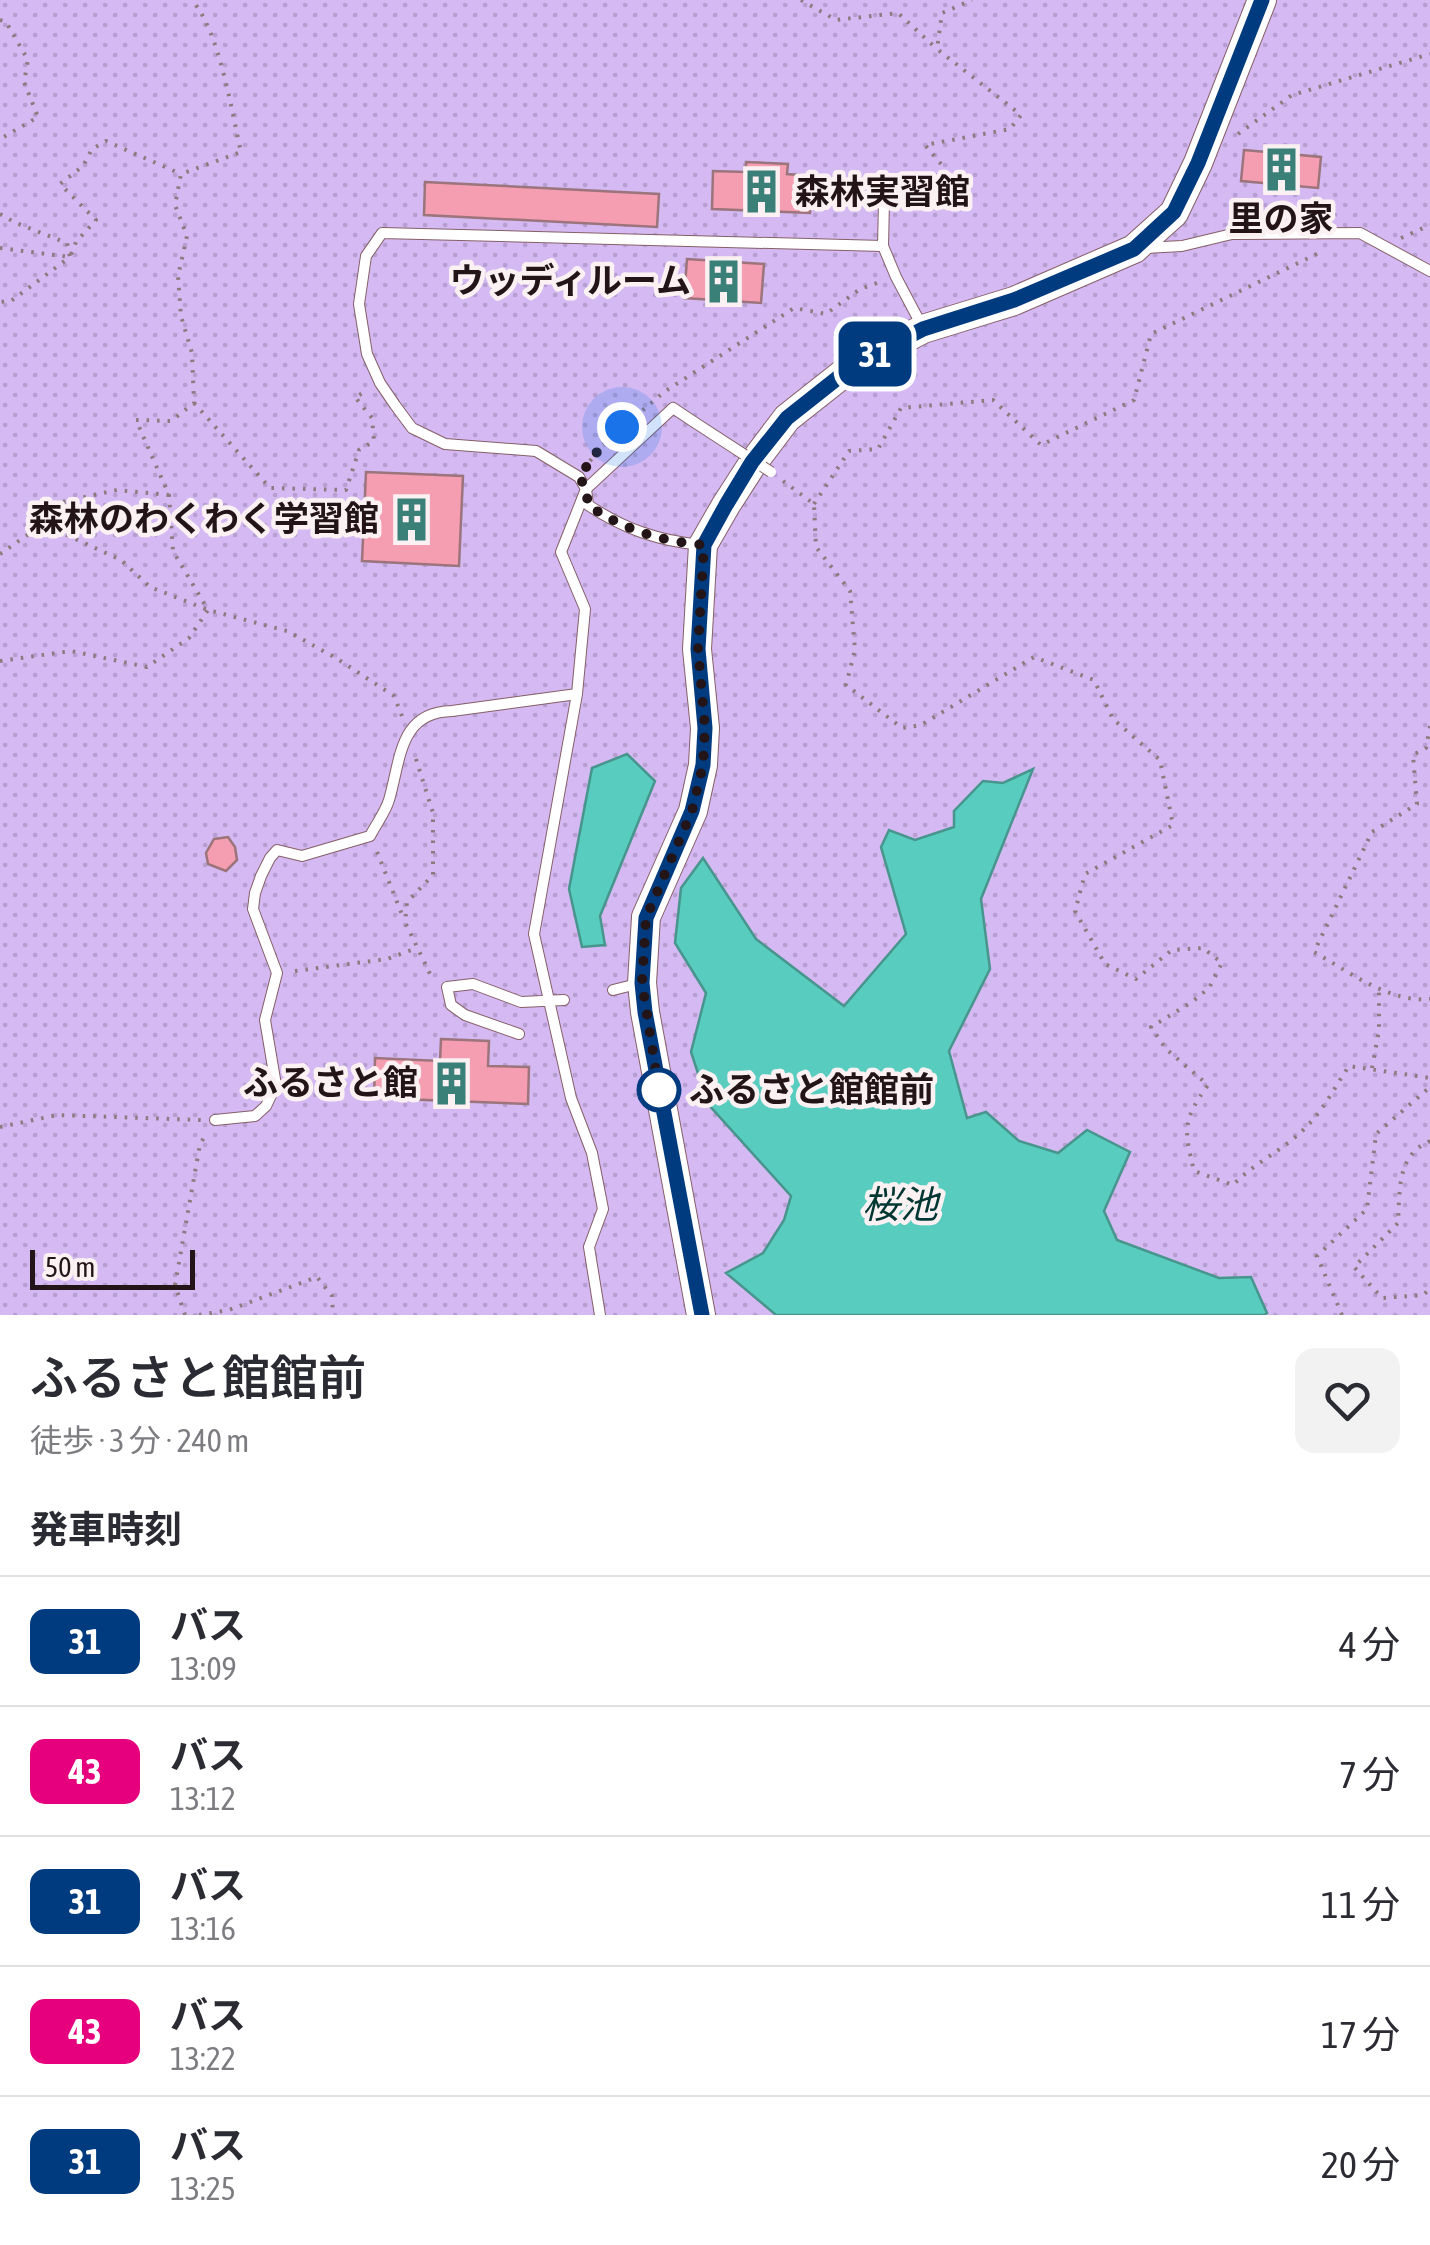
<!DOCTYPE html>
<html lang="ja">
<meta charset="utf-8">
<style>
:root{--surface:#fff;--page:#f2f2f3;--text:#2b2b33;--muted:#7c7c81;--line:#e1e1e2}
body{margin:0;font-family:"Asap Condensed","Noto Sans JP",sans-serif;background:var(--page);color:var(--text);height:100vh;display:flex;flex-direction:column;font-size:38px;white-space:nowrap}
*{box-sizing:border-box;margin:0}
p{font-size:32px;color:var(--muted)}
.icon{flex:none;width:55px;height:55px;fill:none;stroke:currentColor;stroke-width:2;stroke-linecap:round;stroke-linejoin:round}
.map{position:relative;height:1315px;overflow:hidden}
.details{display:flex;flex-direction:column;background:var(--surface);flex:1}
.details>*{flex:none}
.badge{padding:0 20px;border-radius:15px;font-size:35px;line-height:65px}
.scale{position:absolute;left:30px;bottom:25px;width:165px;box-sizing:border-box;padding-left:10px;border:5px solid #231418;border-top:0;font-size:28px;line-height:35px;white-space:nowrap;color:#231418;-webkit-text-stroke:8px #fbf1f3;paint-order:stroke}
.you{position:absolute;width:50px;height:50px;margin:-25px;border:8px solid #fff;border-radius:50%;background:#1a73e8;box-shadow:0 0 0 15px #1a73e833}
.map>.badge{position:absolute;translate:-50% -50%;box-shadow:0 0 0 5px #fff}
h2{padding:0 30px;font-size:38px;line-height:90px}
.round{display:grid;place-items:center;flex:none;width:105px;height:105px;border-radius:20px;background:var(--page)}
.headline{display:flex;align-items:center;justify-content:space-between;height:170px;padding:0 30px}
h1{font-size:48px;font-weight:600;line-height:75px}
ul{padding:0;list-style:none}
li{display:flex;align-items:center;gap:30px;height:130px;padding:0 30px;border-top:2px solid var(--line)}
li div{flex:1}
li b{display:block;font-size:38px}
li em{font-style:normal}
li .badge{min-width:110px;font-weight:700;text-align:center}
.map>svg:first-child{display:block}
</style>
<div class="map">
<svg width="1430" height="1315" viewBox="0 0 1430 1315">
<defs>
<pattern id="park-dots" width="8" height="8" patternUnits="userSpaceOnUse" patternTransform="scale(2.5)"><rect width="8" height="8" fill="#d4b9f3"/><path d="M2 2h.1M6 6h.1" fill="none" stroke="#b69ed0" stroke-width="1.8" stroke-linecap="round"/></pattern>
</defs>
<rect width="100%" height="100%" fill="#fadfe4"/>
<path fill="url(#park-dots)" d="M0 0H1430V1315H0Z"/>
<path fill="#58ccbf" stroke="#48958d" stroke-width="2.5" d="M627 754 655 781 600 916 605 945 582 947 569 889 592 768Z
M1033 769 981 899 990 969 949 1051 967 1118 986 1112 1019 1141 1058 1153 1087 1130 1130 1152 1104 1211 1117 1240 1219 1278 1251 1277 1267 1313 1264 1315H776L726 1273 763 1253 784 1220 791 1196 708 1104 691 1052 706 993 675 943 681 888 703 858 756 939 844 1006 906 934 881 847 889 830 915 840 954 827V811L983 781 1003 783Z"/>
<path fill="#f59db1" stroke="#9b747c" stroke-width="2.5" d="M1244 150 1321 157 1318 188 1241 181Z
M746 162 788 164 787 174 812 176 810 213 712 209 713 171 746 172Z
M425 182 659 194 657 227 424 215Z
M687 259 764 264 761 303 684 298Z
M366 472 463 476 459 566 362 561Z
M228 837 235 847 237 860 226 871 208 864 206 853 214 839Z
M441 1039 489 1041 488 1066 529 1067 528 1104 374 1098 375 1058 440 1061Z"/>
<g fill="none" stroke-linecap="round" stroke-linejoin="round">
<defs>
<path id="lane" d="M883 246 884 201 879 184 926 183
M1145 248 1182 246 1232 234 1360 233 1430 271
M702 545C659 541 624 529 588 505L586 489 579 477 536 451 445 444 412 428 395 405 380 383 367 354 359 304 366 256 382 233 883 246 896 277 923 328
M613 990 641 983
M519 1034 465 1015 451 1005 447 987 473 984 521 1002 564 1000
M215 1120 255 1116 266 1106 276 1085 265 1020 277 973 253 909 255 893 261 876 270 858 277 850 302 856 370 836C376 824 385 813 389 800 401 759 399 712 452 711L577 694
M600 1315 589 1247 603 1209 592 1153 571 1098 534 934 577 694 585 609 561 552 586 489 673 408 694 422"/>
<path id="secondary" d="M701 1315 645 1012 642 983 646 917 693 811 703 765 705 728 697 649 703 545 726 505 753 463 787 418 854 365 923 329 1014 301 1134 249 1174 213 1198 163 1262 0"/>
</defs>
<use href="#lane" stroke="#865f67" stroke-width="12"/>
<use href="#secondary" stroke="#865f67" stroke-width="30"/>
<path stroke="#8e797e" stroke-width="4" stroke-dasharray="2.5 8" stroke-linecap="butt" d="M801 0 836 20 898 13 937 49
M0 20 6 22 28 60 24 82 38 117 0 139
M1238 134 1292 95 1430 54
M941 164 925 145 1010 129 1021 115 937 49 942 13 972 0
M0 214 16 223 67 243 70 257 11 301 0 302
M1401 238 1430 225
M0 248 70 257 76 242 96 220 60 184 83 166 92 149 106 141 181 174
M194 403 270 488 346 490 359 450 374 441 372 418 355 397 367 391
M590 461 602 445 664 392 794 308 826 314 860 289 883 281
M783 481 814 504 816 547 850 591 855 650 846 685 902 728 921 725 1034 657 1094 680 1113 719 1160 760 1173 825 1085 874 1075 911 1105 964 1136 979 1172 950 1203 948 1222 963 1209 988 1192 1002 1151 1027 1166 1049 1208 1085C1182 1121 1184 1129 1194 1171L1233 1185C1255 1162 1286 1149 1308 1125 1324 1109 1336 1085 1349 1066L1430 1078
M169 495 117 490 48 505 43 524 121 560 150 587 208 610 287 631 336 658 394 696 402 716
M814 504 849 451 878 449 901 408 993 400 1041 445 1134 400 1151 334 1323 251
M0 554 43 524
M0 661 71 651 147 667 189 638 208 610 173 551 169 495 136 420 171 421 194 403 192 353 181 316 178 276 187 236 175 205 181 174 241 152C231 109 220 33 192 0
M1430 726 1426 748 1413 755 1417 804 1372 832 1314 952C1348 971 1389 1003 1430 999
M416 759 433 813V875L407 902 405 922 431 976 434 979
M377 852 403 917
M295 971 387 959 417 948
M1372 1068 1379 1030V989
M0 1127 57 1115 201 1120
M1430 1141C1396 1155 1400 1192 1398 1223L1354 1267 1382 1298 1423 1295 1430 1289
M185 1315 175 1285 200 1144 207 1133
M199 1315 229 1310 317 1277 332 1296 333 1315
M1342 1315 1317 1256 1367 1209 1376 1134 1430 1087"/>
<use href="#lane" stroke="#fff" stroke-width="10"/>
<use href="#secondary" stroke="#fff" stroke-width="28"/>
<defs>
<path id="lane-bridge" d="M694 422 771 472"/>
</defs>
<use href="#lane-bridge" stroke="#865f67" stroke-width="12" stroke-linecap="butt"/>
<use href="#lane-bridge" stroke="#fff" stroke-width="10"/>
</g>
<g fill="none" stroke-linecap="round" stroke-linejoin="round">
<defs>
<path id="line" d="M702 1315 645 1012 642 983 646 918 692 811 703 765 705 728 698 649 704 545 726 505 752 462 787 418 854 365 923 329 1014 300 1134 249 1174 212 1198 163 1262 0"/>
</defs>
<use href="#line" stroke="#fff" stroke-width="22"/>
<use href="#line" stroke="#003b80" stroke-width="15"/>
<path stroke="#231418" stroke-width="10" stroke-dasharray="0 18" d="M622 427 602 445 579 477 586 488 588 505C624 530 660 541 704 545L698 649 705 728 703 765 692 811 646 918 642 983 659 1090"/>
</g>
<defs>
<symbol id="building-bare" viewBox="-9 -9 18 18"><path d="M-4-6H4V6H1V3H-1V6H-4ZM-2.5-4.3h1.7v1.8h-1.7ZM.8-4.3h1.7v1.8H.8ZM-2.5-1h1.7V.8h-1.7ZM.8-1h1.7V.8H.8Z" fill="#3a8078" stroke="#fbf1f3" stroke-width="2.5" paint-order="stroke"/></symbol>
</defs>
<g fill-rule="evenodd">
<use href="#building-bare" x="1250" y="138" width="63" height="63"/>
<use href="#building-bare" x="730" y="160" width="63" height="63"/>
<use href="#building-bare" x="692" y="250" width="63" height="63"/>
<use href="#building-bare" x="380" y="488" width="63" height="63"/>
<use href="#building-bare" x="420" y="1052" width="63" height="63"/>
</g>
<circle fill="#fff" stroke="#003b80" stroke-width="5" cx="659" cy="1090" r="20"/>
<g text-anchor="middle" stroke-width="9" stroke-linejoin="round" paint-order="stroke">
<g font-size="35" font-weight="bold" fill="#231418" stroke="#fbf1f3" text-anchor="end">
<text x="795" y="204" text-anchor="start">森林実習館</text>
<text x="1281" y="231" text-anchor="middle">里の家</text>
<text x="691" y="293">ウッディルーム</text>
<text x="379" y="531">森林のわくわく学習館</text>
<text x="418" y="1095">ふるさと館</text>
</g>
<g font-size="35" font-weight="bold" fill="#231418" stroke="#fbf1f3" text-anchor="start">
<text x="689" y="1102">ふるさと館館前</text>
</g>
<g font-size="38" font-style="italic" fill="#003732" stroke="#fbf1f3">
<text x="900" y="1218">桜池</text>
</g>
</g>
</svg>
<div class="scale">50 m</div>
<div class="you" style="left:622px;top:427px"></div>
<b class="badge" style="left:875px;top:354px;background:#003b80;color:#fff">31</b>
</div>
<section class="details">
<div class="headline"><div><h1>ふるさと館館前</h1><p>徒歩 · 3 分 · 240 m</p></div><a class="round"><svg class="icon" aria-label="heart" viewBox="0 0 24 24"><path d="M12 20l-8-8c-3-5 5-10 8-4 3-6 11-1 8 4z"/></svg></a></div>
<h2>発車時刻</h2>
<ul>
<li><span class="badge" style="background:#003b80;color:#fff">31</span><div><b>バス</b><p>13:09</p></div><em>4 分</em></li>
<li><span class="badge" style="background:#e6007e;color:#fff">43</span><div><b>バス</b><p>13:12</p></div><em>7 分</em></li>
<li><span class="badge" style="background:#003b80;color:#fff">31</span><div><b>バス</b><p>13:16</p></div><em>11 分</em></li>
<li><span class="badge" style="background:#e6007e;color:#fff">43</span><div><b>バス</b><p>13:22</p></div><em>17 分</em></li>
<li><span class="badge" style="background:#003b80;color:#fff">31</span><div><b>バス</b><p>13:25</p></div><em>20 分</em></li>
</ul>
</section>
